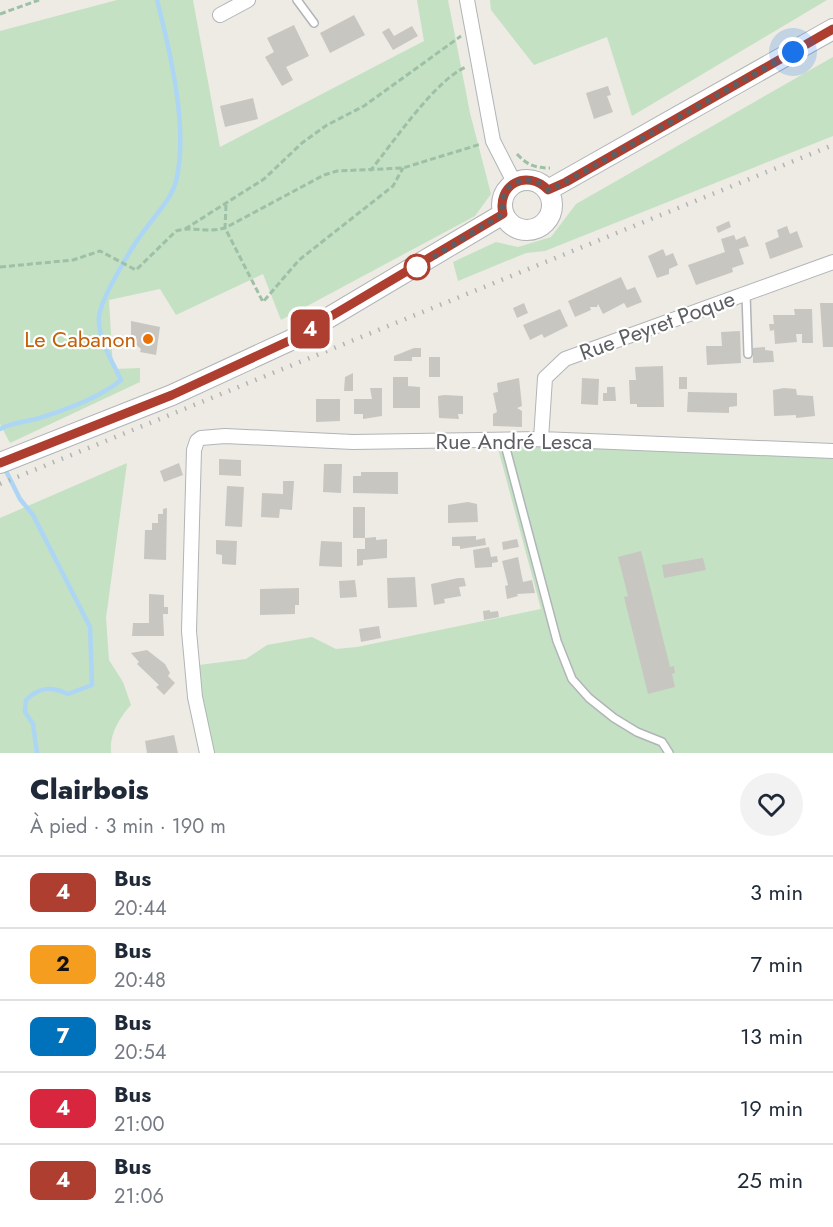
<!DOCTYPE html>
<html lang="fr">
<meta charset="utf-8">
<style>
:root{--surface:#fff;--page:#f2f2f3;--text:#1f2937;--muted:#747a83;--line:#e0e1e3}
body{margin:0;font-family:Jost,sans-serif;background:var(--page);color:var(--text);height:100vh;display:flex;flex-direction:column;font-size:22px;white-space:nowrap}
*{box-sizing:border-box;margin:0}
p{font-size:20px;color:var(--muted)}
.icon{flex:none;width:33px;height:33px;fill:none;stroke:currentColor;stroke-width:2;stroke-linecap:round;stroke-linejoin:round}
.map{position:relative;height:753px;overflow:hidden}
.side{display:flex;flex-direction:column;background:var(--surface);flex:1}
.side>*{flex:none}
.badge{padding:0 12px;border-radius:9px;font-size:21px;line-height:39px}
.you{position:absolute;width:30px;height:30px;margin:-15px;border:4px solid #fff;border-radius:50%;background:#1a73e8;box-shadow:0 0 0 9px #1a73e833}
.map>.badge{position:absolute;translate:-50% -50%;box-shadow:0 0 0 3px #fff}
.round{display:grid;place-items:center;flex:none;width:63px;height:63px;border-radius:32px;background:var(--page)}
.overview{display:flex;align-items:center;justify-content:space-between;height:102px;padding:0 30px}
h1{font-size:28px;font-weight:800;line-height:45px}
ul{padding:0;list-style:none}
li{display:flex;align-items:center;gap:18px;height:72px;padding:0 30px;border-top:2px solid var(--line)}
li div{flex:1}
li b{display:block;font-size:22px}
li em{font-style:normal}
li .badge{min-width:66px;font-weight:700;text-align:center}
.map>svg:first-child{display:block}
</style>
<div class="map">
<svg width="833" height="753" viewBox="0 0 833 753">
<rect width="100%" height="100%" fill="#edebe4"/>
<path fill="#c4e1c4" d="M117 0H193L220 147 424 41 417 0H448L470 113 491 194 475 216 281 320 263 274 176 315 160 289 109 300 113 369 140 368V382L10 443 0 424V31Z
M490 0H827L632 116 607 37 534 65 491 10Z
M833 57V136L545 251 526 253 458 281 453 262 496 242 518 247 551 237 576 204Z
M496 441 833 451V753H207L191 666 246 659 267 645 312 637 336 649 357 647 541 609Z
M127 463 106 618 109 660 123 682 131 705C119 718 109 735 111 753H0V518Z"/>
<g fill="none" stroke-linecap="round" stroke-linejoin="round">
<path stroke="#add6f4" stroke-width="4.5" d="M0 429C11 423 24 422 36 419 63 411 99 398 121 380 112 361 97 337 99 316 102 296 134 243 147 227 157 213 172 198 176 181 189 130 170 51 157 0
M4 467 20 499 33 515 90 627 92 685 68 694C52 686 39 687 26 700L25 712 33 724 37 753"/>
</g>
<path fill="#c8c6c1" d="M354 15 365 35 330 53 320 33Z
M294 25 309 56 286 67 293 80 282 86 265 57 274 52 267 38Z
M412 26 418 36 393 50 382 32 389 28 394 36Z
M608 86 611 95 607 96 613 112 594 119 586 93Z
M253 98 258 119 225 127 220 106Z
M729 221 731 227 718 233 716 227Z
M787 226 790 234 797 231 803 247 770 259 765 243 779 237 777 230Z
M734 235 736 240 745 236 749 246 739 249 744 264 732 268 733 272 696 285 688 265 725 252 721 239Z
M663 249 666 256 673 253 678 265 669 269V274L657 278 648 256Z
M621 277 627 290 635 287 642 302 627 308 624 303 603 314 598 304 597 307H590L591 310 575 317 568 301Z
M524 303 528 313 517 318 513 308Z
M820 303H833V347H823Z
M560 309 568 326 544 338 542 334 530 340 523 325Z
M794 309H812L813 343H802V334H796L797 342 775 344 774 330 770 331 769 324H774L773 315H795Z
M131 321 160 327 156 355 140 352 141 349 135 344 136 336 131 335Z
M740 331 741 363 707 365 706 346H722L721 332Z
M765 347V350L773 351 774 362 753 363V348Z
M414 348H421V357H412V361H394V356Z
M429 357H440V377H429Z
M663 366 664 407H637V404H630L629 380H636L635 367Z
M353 373V391H344L345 377Z
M393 377H408V386L420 387V408H393Z
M679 377H687V389H679Z
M519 378 522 406 517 408 522 411V427L493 426V414L497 412 493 393 498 392 497 383Z
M582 378 599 379 598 405 581 404Z
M607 387H615L616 401H603V393H607Z
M370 388H382V416L363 419V414H354V399H372Z
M784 388 796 389 797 395 813 396 815 416 796 418V415L774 416 773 390Z
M688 392 737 393V406L729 407V413L687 412Z
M444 395 463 396V414H458L459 419 439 418 438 396Z
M316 399H340V421L316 422Z
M219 459 241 460V476L219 475Z
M179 463 183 475 164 482 160 471Z
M324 464H342L341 493 323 492Z
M361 472H398V494L353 493V476H361Z
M283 481H294L292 510 280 509 279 518 261 517 262 493 283 494Z
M227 486 244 487 242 527 225 526Z
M468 502 477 504 478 522 448 523V505Z
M353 507H365V538H353Z
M167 508 166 560 144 559 145 530H152V523H158V514H163V509Z
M476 536V540L485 538 486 545 460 549V546H452V537Z
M376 537V540L387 539V558L363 560V565L357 566V549H365V538Z
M517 539 519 547 503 550 502 542Z
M216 540 237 541 236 565 222 564V555L216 554Z
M321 541 342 542V567L319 566Z
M489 547 491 557 497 556 498 562 492 563V567L475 568 473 550Z
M641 551 670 667 674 666 675 673 672 674 675 687 648 694 624 597 628 596 618 557Z
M518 557 523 582 532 580 535 593 517 594 518 596 507 599 505 586 508 585 502 561Z
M703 558 706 570 664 578 662 565Z
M415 577 417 607 388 608 387 578Z
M458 578H464L466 586 459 587 461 596 444 599 445 603 434 605 431 584Z
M355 580 357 597 340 598 339 581Z
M299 588V605H295V614L260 615V589Z
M149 594 164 595V607H168V614H163L164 636H132L133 623H149Z
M490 610V612L498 611 499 617 484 620 483 611Z
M379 626 381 638 361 642 359 629Z
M147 650 165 664 170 673 168 676 175 683 164 695 156 687 159 685 137 664 139 662 131 653Z
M174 735 178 753H147L145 741Z"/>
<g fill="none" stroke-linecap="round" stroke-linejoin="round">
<defs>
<path id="lane" d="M297 0 314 23
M746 294 748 354
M504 441 557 641 572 679 589 698 614 718 637 732 662 742 669 753"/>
<path id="street" d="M467 0 493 141 514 182
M220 15 248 0
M541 439 545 378 565 359 833 262
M207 753 195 697 189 631 194 450 197 441 201 438 225 436 353 442 541 439 833 451"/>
<path id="secondary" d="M502 205a25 25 0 1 1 50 0a25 25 0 1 1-50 0Z
M548 190 833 29
M0 463 172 395 291 340 503 214"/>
</defs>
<use href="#lane" stroke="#b1b4b8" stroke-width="10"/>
<use href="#street" stroke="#b1b4b8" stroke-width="16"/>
<use href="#secondary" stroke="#b1b3b7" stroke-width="22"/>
<path stroke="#9dc0a6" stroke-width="3" stroke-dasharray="6 3" stroke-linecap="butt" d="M0 14 39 0
M517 154C527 165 535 168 550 168
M370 171C393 143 435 80 466 67
M226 205 225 228 263 302 299 260 393 186 403 168
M185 229 264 179 302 143 327 125 364 106 461 36
M0 267 73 260 100 251 136 270 176 231C192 226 208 233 225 228L324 175 337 171 403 168 481 144"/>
<use href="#lane" stroke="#fff" stroke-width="7"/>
<use href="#street" stroke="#fff" stroke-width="14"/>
<use href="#secondary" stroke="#fff" stroke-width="20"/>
<path stroke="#b2b3b3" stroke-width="4.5" stroke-dasharray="1.5 8" stroke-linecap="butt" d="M0 484 833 145"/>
</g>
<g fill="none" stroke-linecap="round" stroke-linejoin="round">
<defs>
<path id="line" d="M0 463 172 395 291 340 503 214C496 185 527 168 548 190L566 182 833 29"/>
</defs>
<use href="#line" stroke="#fff" stroke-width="14"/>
<use href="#line" stroke="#ae3e2f" stroke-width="9"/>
<path stroke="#5c5f63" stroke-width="6" stroke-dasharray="0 10.8" d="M417 267 503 214C496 185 527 168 548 190L566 182 793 52"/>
</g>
<circle fill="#fff" stroke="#ae3e2f" stroke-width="3" cx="417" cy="267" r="12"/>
<circle fill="#e8710a" stroke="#fff" stroke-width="2" cx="148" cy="339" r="6"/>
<g text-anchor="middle" stroke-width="4.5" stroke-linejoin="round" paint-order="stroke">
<g font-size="22" fill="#5c5f63" stroke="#fff">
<text transform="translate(657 325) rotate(-20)" y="8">Rue Peyret Poque</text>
<text x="514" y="449">Rue André Lesca</text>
</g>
<g font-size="22" fill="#c56008" stroke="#fff" text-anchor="end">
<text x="136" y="347">Le Cabanon</text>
</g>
</g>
</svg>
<div class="you" style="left:793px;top:52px"></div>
<b class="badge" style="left:310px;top:329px;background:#ae3e2f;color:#fff">4</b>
</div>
<section class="side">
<div class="overview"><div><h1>Clairbois</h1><p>À pied · 3 min · 190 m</p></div><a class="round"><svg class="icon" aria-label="heart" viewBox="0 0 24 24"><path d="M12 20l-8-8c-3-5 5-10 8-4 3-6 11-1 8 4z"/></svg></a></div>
<ul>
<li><span class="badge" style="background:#ae3e2f;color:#fff">4</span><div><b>Bus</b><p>20:44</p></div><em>3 min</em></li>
<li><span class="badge" style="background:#f49d1e;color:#111">2</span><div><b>Bus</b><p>20:48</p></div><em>7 min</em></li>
<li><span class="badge" style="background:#0072bc;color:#fff">7</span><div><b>Bus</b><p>20:54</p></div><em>13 min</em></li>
<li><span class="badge" style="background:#d7263d;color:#fff">4</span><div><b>Bus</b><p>21:00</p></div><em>19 min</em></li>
<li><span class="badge" style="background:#ae3e2f;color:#fff">4</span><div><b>Bus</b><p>21:06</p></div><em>25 min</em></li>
</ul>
</section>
